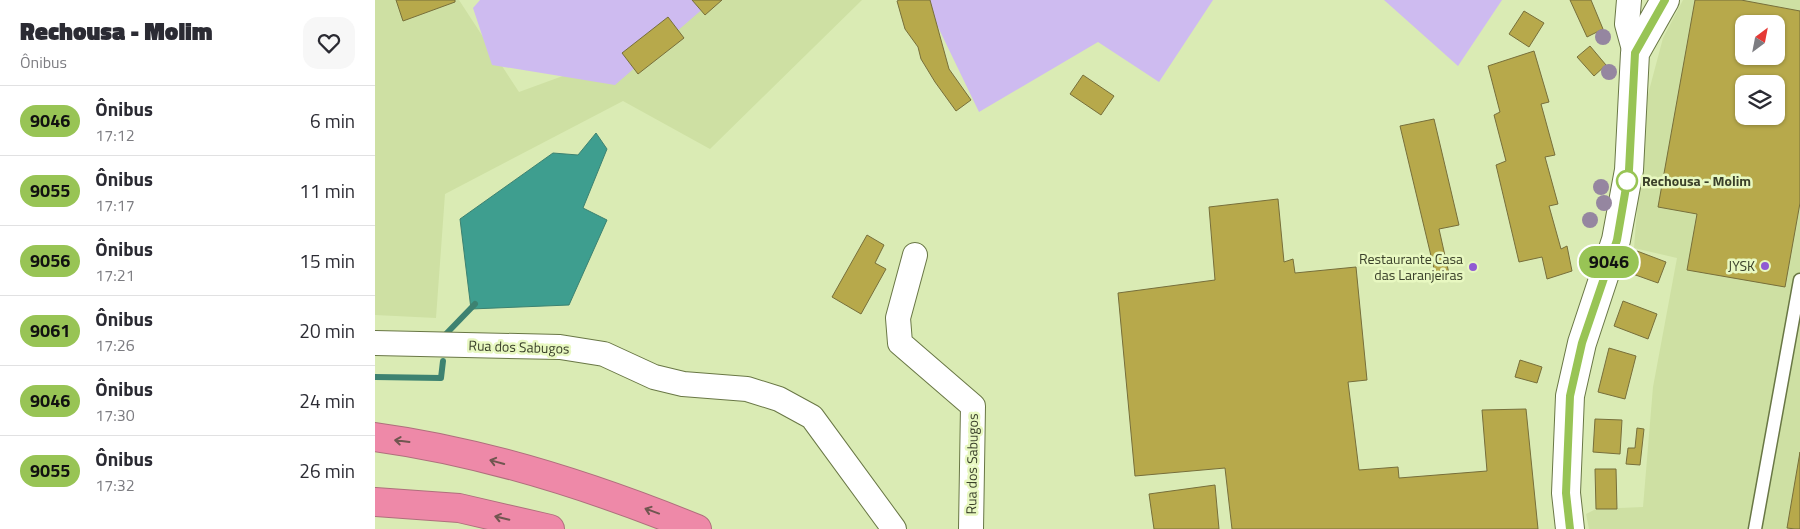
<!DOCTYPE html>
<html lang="pt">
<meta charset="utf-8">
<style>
:root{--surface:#fff;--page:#f7f7f7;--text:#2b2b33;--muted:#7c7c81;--line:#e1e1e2}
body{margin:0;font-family:"Titillium Web",sans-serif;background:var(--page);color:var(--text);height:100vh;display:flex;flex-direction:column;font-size:19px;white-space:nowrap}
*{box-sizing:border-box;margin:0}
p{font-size:16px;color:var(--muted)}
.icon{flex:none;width:28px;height:28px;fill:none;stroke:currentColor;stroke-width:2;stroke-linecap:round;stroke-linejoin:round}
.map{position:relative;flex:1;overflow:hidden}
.sheet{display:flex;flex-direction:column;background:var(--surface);width:375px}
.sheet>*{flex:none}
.badge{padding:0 10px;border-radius:16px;font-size:18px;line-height:32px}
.needle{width:32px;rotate:32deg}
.controls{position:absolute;left:1360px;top:15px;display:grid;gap:10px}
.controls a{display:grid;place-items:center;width:50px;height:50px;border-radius:10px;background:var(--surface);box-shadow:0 1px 4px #0004;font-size:25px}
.map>.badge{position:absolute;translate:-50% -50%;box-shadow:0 0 0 2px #fff}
.round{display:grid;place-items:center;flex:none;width:52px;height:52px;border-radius:15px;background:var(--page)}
.overview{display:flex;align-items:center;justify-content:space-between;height:85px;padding:0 20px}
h1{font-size:24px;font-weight:800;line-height:38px}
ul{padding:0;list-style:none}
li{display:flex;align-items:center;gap:15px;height:70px;padding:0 20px;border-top:1px solid var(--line)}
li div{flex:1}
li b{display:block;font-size:19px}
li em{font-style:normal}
li .badge{min-width:55px;font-weight:700;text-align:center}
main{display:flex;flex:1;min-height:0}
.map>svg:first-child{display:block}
</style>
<main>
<section class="sheet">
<div class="overview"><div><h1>Rechousa - Molim</h1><p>Ônibus</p></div><a class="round"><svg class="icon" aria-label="heart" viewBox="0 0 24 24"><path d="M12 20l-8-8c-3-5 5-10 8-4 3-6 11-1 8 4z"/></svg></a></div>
<ul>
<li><span class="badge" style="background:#98c455;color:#111">9046</span><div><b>Ônibus</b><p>17:12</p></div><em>6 min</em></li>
<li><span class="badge" style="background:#98c455;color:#111">9055</span><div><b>Ônibus</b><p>17:17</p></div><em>11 min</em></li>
<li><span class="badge" style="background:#98c455;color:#111">9056</span><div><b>Ônibus</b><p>17:21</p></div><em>15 min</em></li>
<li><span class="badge" style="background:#98c455;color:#111">9061</span><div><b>Ônibus</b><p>17:26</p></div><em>20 min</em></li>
<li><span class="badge" style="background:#98c455;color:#111">9046</span><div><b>Ônibus</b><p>17:30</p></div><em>24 min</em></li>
<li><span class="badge" style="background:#98c455;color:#111">9055</span><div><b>Ônibus</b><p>17:32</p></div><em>26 min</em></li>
</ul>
</section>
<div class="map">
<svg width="1425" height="529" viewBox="0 0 1425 529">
<rect width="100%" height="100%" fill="#daebb4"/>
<path fill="#cee0a3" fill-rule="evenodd" d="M0 0H84L144 92 237 58 304 0H487L335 149 248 101 70 194 61 318 0 315Z
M1308 0H1425V529H1214L1211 514 1221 509 1268 507 1278 387 1302 258 1259 248 1271 102 1288 38ZM1369 24H1401V56H1369ZM1369 84H1401V116H1369Z"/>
<path fill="#cebbf0" d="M105 0H338L240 85 117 65 98 8Z
M550 0H838L784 82 723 42 604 112Z
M1009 0H1127L1083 66Z"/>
<path fill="#3e9e8f" stroke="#3d8271" d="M221 133 232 149 208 208 232 220 194 305 96 309 85 219 178 153 203 155Z"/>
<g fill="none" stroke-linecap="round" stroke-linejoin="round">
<path stroke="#3d8271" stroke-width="6" d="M71 334 100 304
M0 377 66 378 68 361"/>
</g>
<path fill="#b7a94b" stroke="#776f3b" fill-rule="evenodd" d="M21 0H80V2L28 21Z
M317 0H347L330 15Z
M524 0H555L574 69 596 100 581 111 560 82 546 59 543 47 530 29 522 1Z
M1195 0H1216L1228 29 1212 37Z
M1320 0H1366L1425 11V203L1410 287 1312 270 1322 214 1283 207ZM1369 24H1401V56H1369ZM1369 84H1401V116H1369Z
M1149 11 1169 23 1154 47 1134 34Z
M293 17 309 38 263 74 247 53Z
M1215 46 1231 65 1219 76 1202 57Z
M1159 51 1174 102 1166 104 1180 155 1170 157 1183 204 1174 206 1186 249 1192 246 1197 271 1172 279 1167 257 1144 262 1121 165 1131 161 1119 115 1125 112 1113 66Z
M708 75 739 96 726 115 695 94Z
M1059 119 1084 225 1064 229 1075 278 1062 281 1025 126Z
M903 199 909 262 918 259 920 273 981 267 992 380 973 382 984 470 1023 467 1024 478 1112 471 1107 410 1151 409 1163 529H857L850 468 760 476 743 293 840 280 834 207Z
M492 235 509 245 500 263 511 269 486 314 457 297Z
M1262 251 1291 262 1283 283 1255 273Z
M1248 301 1282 314 1273 339 1239 326Z
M1234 348 1261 356 1250 399 1223 392Z
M1145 360 1167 367 1162 383 1140 377Z
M1220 419 1247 420 1245 454 1218 452Z
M1262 428 1269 429 1265 465 1251 464 1253 448H1260Z
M1425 452V529H1420L1412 528Z
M1220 469H1241L1242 509H1221Z
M840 485 844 529H779L774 494Z"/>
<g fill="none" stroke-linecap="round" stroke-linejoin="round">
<defs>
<path id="lane" d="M1380 529 1425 280"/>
<path id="street" d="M1254 0 1252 24 1260 53
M540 255 523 318 525 343 598 406 596 529
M0 343 185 347 229 354 279 377 308 384 372 389 404 399 437 417 519 529"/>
<path id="secondary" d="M1195 529 1191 493 1195 396 1207 343 1241 240 1254 170 1260 53 1290 0"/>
<path id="highway" d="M0 437C111 452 219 487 322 529
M0 502 84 508 175 529"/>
</defs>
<use href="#lane" stroke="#697745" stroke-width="15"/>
<use href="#street" stroke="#697745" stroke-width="26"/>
<use href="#secondary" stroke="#697745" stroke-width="30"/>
<use href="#highway" stroke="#af6f7c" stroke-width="30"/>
<use href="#lane" stroke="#fff" stroke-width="12"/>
<use href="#street" stroke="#fff" stroke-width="24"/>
<use href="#secondary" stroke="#fff" stroke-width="28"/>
<use href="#highway" stroke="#ee89a8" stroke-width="28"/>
</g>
<g fill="#9586a0">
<circle cx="1228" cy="37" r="8"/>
<circle cx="1234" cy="72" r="8"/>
<circle cx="1226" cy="187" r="8"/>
<circle cx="1229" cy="203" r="8"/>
<circle cx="1215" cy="220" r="8"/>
</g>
<defs><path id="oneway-shaft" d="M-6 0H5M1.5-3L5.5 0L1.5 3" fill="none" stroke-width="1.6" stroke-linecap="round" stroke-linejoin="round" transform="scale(1.25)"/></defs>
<g stroke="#705650">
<use href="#oneway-shaft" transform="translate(27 441) rotate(-173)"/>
<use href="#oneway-shaft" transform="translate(122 462) rotate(-165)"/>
<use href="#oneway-shaft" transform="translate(277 511) rotate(-160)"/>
<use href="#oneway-shaft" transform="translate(127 518) rotate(-167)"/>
</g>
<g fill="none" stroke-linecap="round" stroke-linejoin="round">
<defs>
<path id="line" d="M1195 529 1191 493 1195 396 1207 343 1242 240 1254 170 1260 53 1290 0"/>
</defs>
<use href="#line" stroke="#fff" stroke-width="11"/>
<use href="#line" stroke="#98c455" stroke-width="8"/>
</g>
<circle fill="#fff" stroke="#98c455" stroke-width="2.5" cx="1252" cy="181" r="10"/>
<g fill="#905bd3" stroke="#e8f8c1" stroke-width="2">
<circle cx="1390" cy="266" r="5"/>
<circle cx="1098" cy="267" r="5"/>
</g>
<g text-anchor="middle" stroke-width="5" stroke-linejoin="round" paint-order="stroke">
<g font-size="14" font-weight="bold" fill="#3a402a" stroke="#e8f8c1" text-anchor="start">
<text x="1267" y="186">Rechousa - Molim</text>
</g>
<g font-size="14" fill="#3a402a" stroke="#e8f8c1" text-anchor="end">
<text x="1088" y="264">Restaurante Casa<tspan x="1088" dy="16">das Laranjeiras</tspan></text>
<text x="1380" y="271">JYSK</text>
</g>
<g font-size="14" fill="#3a402a" stroke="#e8f8c1">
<text transform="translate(144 347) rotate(2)" y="5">Rua dos Sabugos</text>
<text transform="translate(597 464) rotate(-89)" y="5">Rua dos Sabugos</text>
</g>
</g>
</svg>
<div class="controls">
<a><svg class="needle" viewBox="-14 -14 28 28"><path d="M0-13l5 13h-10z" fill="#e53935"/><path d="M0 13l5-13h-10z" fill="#7c7c81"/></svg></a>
<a><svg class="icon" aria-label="layers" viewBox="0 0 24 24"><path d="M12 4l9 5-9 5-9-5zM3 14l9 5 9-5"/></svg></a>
</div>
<b class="badge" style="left:1234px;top:262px;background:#98c455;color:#111">9046</b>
</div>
</main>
